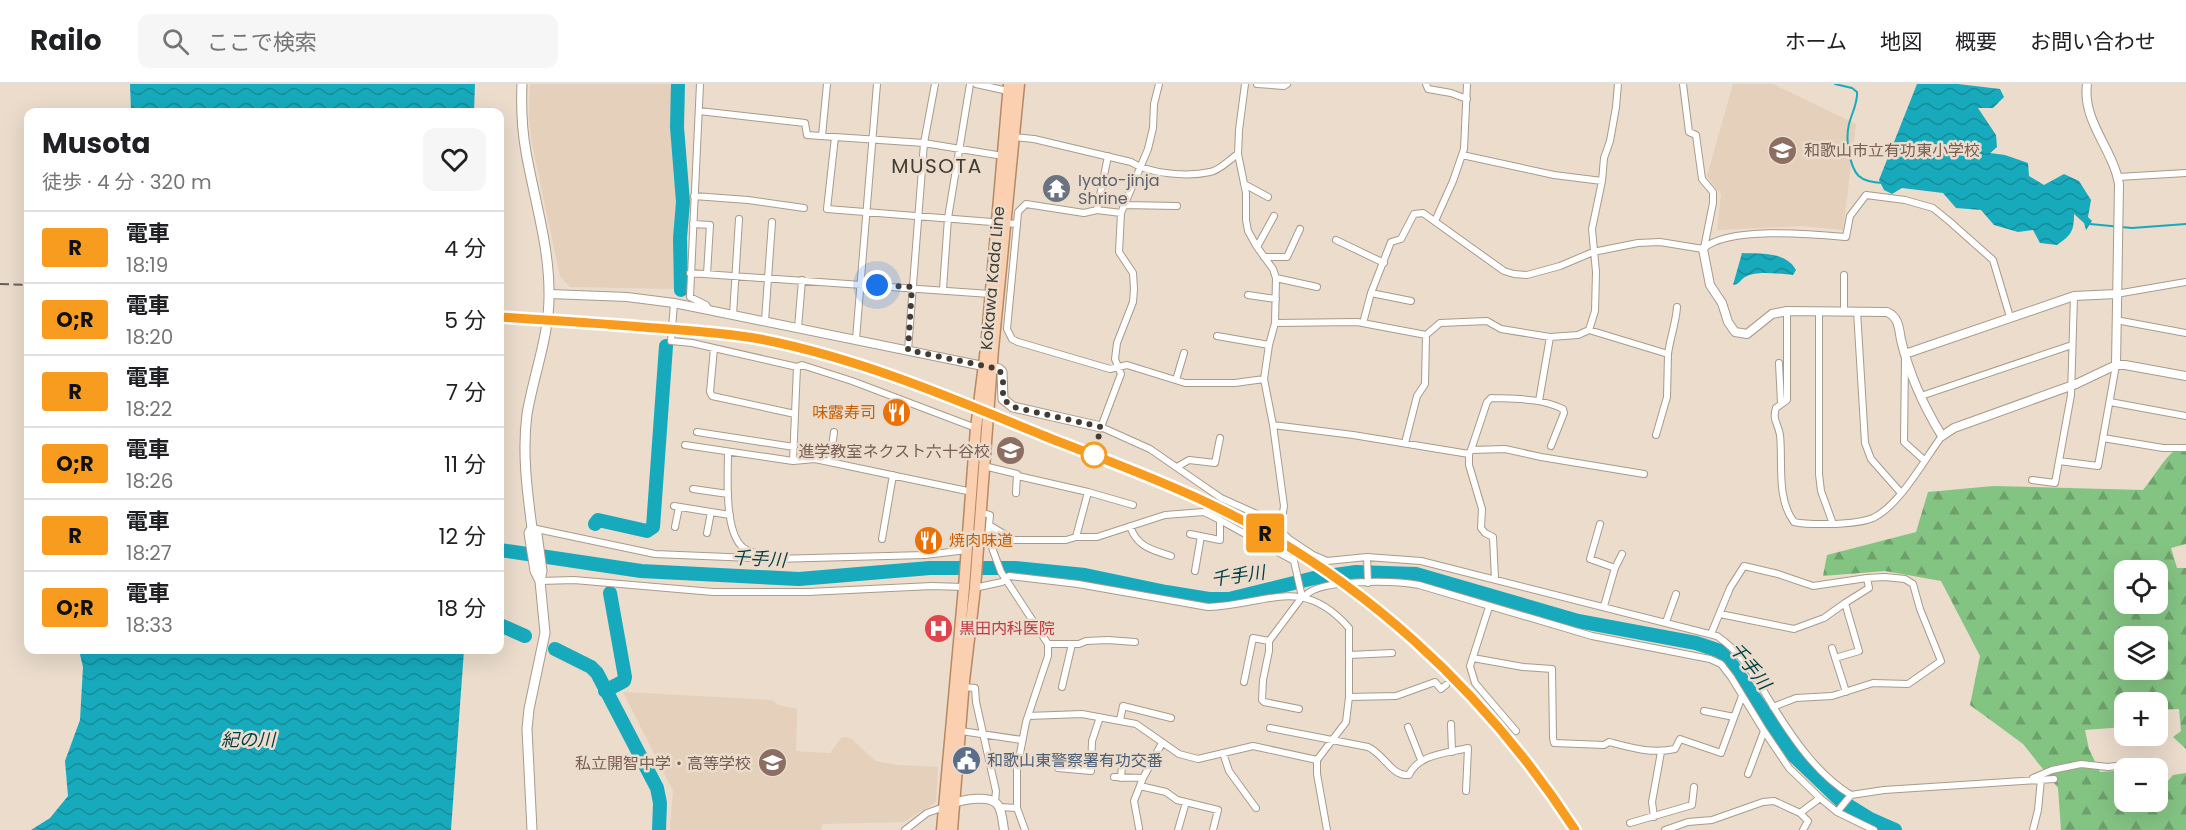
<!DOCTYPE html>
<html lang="ja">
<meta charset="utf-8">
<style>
:root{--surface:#fff;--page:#f6f6f6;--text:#202124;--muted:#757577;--line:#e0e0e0}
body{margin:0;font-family:Poppins,"Noto Sans JP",sans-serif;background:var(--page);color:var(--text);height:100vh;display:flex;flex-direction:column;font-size:22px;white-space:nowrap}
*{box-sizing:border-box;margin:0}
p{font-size:20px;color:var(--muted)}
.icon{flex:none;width:33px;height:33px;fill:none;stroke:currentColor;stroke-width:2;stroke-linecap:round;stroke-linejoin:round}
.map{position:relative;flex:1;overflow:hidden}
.side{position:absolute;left:24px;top:24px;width:480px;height:546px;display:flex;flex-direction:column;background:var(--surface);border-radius:12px;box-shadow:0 6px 24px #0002}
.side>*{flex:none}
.badge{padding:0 12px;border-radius:4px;font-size:21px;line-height:39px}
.buttons{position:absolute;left:2114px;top:476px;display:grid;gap:12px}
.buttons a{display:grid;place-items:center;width:54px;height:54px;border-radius:12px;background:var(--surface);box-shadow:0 6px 24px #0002;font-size:30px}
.you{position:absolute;width:30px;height:30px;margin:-15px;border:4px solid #fff;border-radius:50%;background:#1a73e8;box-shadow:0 0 0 9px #1a73e833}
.map>.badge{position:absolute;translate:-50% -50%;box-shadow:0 0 0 3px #fff}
.round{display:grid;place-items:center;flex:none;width:63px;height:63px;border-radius:12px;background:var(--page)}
.head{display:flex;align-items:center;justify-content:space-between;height:102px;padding:0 18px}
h1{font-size:28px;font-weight:700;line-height:45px}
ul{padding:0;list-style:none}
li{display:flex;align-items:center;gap:18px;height:72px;padding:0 18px;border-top:2px solid var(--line)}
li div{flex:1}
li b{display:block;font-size:22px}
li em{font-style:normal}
li .badge{min-width:66px;font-weight:700;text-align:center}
header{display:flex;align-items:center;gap:36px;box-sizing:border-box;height:84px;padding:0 30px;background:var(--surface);border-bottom:2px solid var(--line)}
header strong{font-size:28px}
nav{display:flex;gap:33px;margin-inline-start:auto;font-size:21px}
.search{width:420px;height:54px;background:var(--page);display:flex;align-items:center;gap:15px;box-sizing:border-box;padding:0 21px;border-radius:12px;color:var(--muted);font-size:22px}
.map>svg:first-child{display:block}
</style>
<header>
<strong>Railo</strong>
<div class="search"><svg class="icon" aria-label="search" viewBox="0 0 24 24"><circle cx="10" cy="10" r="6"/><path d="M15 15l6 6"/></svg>ここで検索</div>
<nav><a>ホーム</a><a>地図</a><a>概要</a><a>お問い合わせ</a></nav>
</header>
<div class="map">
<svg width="2186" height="746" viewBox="0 0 2186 746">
<defs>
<pattern id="forest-firs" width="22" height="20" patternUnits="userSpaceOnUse" patternTransform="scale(1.5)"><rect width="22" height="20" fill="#84c483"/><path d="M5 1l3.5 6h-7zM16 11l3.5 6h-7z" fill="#6ea06c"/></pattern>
<pattern id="water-waves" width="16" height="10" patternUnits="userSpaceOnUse" patternTransform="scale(1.5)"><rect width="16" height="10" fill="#17aabd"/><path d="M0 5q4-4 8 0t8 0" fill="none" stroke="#168c9a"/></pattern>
</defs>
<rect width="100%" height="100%" fill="#ebdccc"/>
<path fill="#e4d0bb" d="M530 0H676L674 33 678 205 570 203 560 192 532 60 529 33Z
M1733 0H1773L1856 40 1843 146 1802 142 1717 146 1721 111 1707 92Z
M623 608 772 616 779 621 797 625 796 667 830 669 841 654 846 653 852 655 875 677 897 681 938 683 936 718 904 738 822 740 821 746H670L673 707Z"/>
<path fill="url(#forest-firs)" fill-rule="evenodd" d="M2175 366 2186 367V460L2171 464 2177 484H2186V665L2173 653 2181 647 2179 625 2157 626V618H2124V643L2085 646 2089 665 2100 688 2124 686V717H2157V705L2162 704 2173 691 2186 689V746H2061L2058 704 2023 660 1970 621 1980 572 1941 497 1885 487 1823 492 1827 471 1916 448 1928 408 1993 402 2143 406C2155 392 2161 378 2175 366ZM2124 486H2157V519H2124ZM2124 552H2157V585H2124Z"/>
<path fill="url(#water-waves)" d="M130 0H475L474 28H131Z
M1917 0H1958L2000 5 2004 13 1993 24H1978L1996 51 1997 63 1990 69 2005 71 2028 79 2029 92 2044 101 2064 90 2079 97 2091 116 2088 133 2092 137 2086 146 2084 139 2074 130C2074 148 2071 151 2057 161L2040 159 2033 146 2018 148 1994 141 1981 126 1956 124 1943 109 1902 104 1892 110 1884 106 1879 96Z
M1742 169C1759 170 1786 167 1796 186L1793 191C1779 190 1757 186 1745 193 1739 197 1740 200 1733 201Z
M79 566H464L451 746H31L50 734 68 712 65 677 80 636 83 583Z"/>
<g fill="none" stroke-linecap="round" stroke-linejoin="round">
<path stroke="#17aabd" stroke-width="2" d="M1835 0 1852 4 1857 8C1858 18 1852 29 1849 40 1847 49 1847 59 1849 68 1853 91 1859 98 1883 99
M2090 140 2132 144 2186 140"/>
<path stroke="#17aabd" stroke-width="14" d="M678 0 677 43 683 118 680 154 681 206
M595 440 598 436 647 447 653 443 666 262
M500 466 641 487 799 495 930 484H1015L1085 491 1166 508 1209 515H1229L1314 494 1356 488 1416 490 1578 537 1696 559 1720 567 1732 581 1794 672 1841 717 1870 735 1895 746
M500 541 525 552
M555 565 591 583 597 589 657 704 660 719 659 746
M605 607 624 597 625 593 610 509"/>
<defs>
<path id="minor" d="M700 0 690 213 706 221 709 226
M976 0 1008 7
M1159 0 1154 20 1153 44 1148 65 1121 129 1119 168 1133 189 1134 205 1133 218 1117 259 1115 275 1121 290 1101 343 1150 365 1221 414 1281 441
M1245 0 1239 46 1238 70 1246 109V136L1248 147 1257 163 1273 185 1276 194 1275 239 1269 261 1264 295 1273 341 1284 422 1281 441 1283 449 1289 455 1313 471 1327 477 1367 473 1421 477 1717 552C1746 572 1756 595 1774 624 1794 656 1818 691 1851 711
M1257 0 1284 2 1287 0
M1426 0 1428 5 1451 9 1467 15
M1683 0 1689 48 1696 51 1702 95 1713 108V119L1704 164
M699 27 805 39 807 51 835 53
M822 52 827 0
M1013 53 1034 55 1131 78C1149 90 1188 93 1210 88 1219 87 1230 75 1238 70
M1462 71 1554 91 1602 97
M1003 72 924 59 835 53 827 125 1017 140 1007 245 1012 255 1018 258 1110 285 1127 281 1185 299H1235L1264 295
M2118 93 2186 89
M1244 100 1268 113
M694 112 748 116 804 124
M1123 121 1177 122
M1097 126 1108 72
M1435 137 1453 97 1464 65 1467 0
M693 140 710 141 707 190
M1017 140 1018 128 1026 120 1084 129 1097 126 1121 129
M1336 156 1384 179
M1257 163 1274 132
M1264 173H1287L1300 145
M690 189 990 210
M1276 194 1317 203
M943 205 948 134 970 0
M1371 209 1411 217
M2116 210 2186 198
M1248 211 1276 215
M674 219 671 257 692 259 797 283 802 281 852 297 976 344
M1787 227V316L1776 324C1772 336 1778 339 1780 351 1783 378 1776 414 1794 438 1807 441 1822 440 1836 440 1848 439 1861 439 1873 434 1900 421 1924 376 1942 352
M1819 227V390L1821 407 1833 440
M1844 227V191
M1857 227 1865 359 1871 375 1901 409
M733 231 739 135
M2116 236 2186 249
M765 237 772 138
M1275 239 1357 238 1426 251
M1363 239 1371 209 1391 158 1401 155 1414 130 1423 129 1504 187 1514 190 1527 191 1560 182 1593 168 1638 159 1660 158 1703 165C1727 142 1813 150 1846 153L1850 132 1866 111 1905 116 1933 124 1949 137 1993 176 2010 233
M798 244 802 196
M1589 246 1595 227 1596 188 1592 145 1602 97 1604 74 1610 57 1616 23 1618 0
M1217 252 1269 261
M856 255 877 0
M714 264 710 308 712 312 795 330 793 377 815 375 972 408
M908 266 924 59 935 0
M1668 270C1670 254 1676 239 1677 223
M1905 274 1904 358 1924 376
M1779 279 1781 319
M1176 296 1184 269
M1921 312 2072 261
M1539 317 1550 253
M2110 318 2186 332
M795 330 797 283
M1273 341 1353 351 1469 370 1471 366 1505 365 1541 373 1644 390
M697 348 794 363
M2103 354 2163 364H2186
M1405 359 1417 312 1425 300 1426 251 1440 239 1487 237 1501 245 1550 253 1578 251 1589 246 1668 270 1667 313 1656 351
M685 361 793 377
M1471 366 1487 318 1491 314C1516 315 1541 314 1563 325L1564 329 1551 362
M728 369C728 391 723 455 747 466 755 470 766 471 775 473
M1469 370V381L1482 425 1481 444 1485 449 1493 453 1495 495
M2059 377 2098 382 2116 281
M830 378 834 348
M984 382 1017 390 1016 409
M1177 383 1189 376 1215 379 1220 354
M1018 392 1088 408
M2032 396 2055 399 2071 311 2074 212
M693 405 728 410
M674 422 730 431
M980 428 990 431 988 453 1001 488 1048 560V572L1026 638 1017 685V724L1025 746
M1220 436 1294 477 1302 513 1269 557V567L1263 596 1262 616 1264 618 1299 625
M1600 440 1590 475 1615 484
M989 441 1014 456H1066L1076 453H1097L1165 431 1204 428 1220 436V456L1190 450
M1130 442C1137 463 1152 466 1171 472
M675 443 679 423
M532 444 655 470 774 475 925 471 967 466
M707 449 711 428
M1076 453 1088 408 1133 421
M882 455 893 391
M1367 473 1368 499
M1195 487 1201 452
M540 497 574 496 713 508H808L932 502 964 503
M974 504 1002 498 1009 492 1078 500 1208 523C1267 521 1302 490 1349 544V613L1346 638 1317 676V690L1327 746
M1305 512C1320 494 1396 497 1419 501L1592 552 1710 575 1721 580 1731 593 1764 647 1789 684 1820 714 1837 728 1874 746
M1845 519 1869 504 1867 494
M1604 522 1615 484 1622 470
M1489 523 1470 582 1475 599 1516 647
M1720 530 1794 545 1824 534 1845 519 1859 567 1835 574
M1666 538 1676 510
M1711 550 1730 504 1744 482 1778 490 1813 502 1867 494 1885 493 1905 495 1913 500 1920 525 1941 577 1908 600 1873 599 1832 612 1796 614 1773 623
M1048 560H1079L1086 557 1108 556 1135 558
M1832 564 1846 608
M1349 571 1392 569
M1473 574 1523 583 1552 585 1553 654 1554 659 1604 661 1609 658C1632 664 1651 670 1675 665L1680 655 1721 669 1742 612
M1244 598 1253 554 1269 557
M964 603 975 604 976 618 996 707 995 717
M1062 603 1072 560
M1349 613 1396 612 1435 598 1441 605 1446 601
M1704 627 1734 633
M1028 632 1082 630 1136 640 1179 670 1198 675 1253 662 1317 676
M1120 636 1123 622 1171 634
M1451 640 1452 668
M1408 643 1421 676
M1270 644 1368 663C1383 669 1392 693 1409 691 1418 670 1448 669 1468 664L1466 707
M961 647 1022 656
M1223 669 1229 687 1256 724
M1058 684 1091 687 1092 657 1100 633
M1748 690 1764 647
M1114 693 1143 694
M1121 694 1122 682
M2033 694 2052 686 2081 680 2108 683 2131 680
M1140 702 1166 708 1177 716 1218 726 1213 746
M999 723 1017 724
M1837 728 1851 711 1884 706 2054 695
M1654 733 1652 718 1661 668
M1630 739 1692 721 1694 703
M1139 744 1134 717 1143 694 1162 659
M905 746 927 729 944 723
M1178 746 1186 718
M1665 746 1688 738 1712 736 1763 718 1774 717 1800 729
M1803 746 1808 737 1800 729 1820 714
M2033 746 2038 726 2041 695"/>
<path id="tertiary" d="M2087 0C2082 37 2113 65 2119 100L2116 281
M1703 165 1710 201 1722 219 1728 238 1735 248 1747 250 1772 230 1787 227 1887 228C1899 233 1899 245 1901 256 1909 289 1924 323 1942 352L1954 344 2076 300 2116 281H2125L2186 292
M550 210 627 213 674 219 983 282
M1905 270 2074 212 2116 210
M951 720C962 716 993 709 999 723 1002 729 1003 739 1004 746"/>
<path id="secondary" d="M522 0C521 23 522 46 526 68 534 114 549 161 549 208 550 250 534 289 527 330 522 368 527 406 532 444L529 449 535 487 540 497
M986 282 999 285 1002 288 1003 315 1013 323 1101 343
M532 444 537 450 542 487 540 497 545 549 529 625 527 645 532 746"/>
<path id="primary" d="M942 746 964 503 976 344 986 264 1009 0
M952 746 964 597 975 504 993 265 1019 0"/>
</defs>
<use href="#minor" stroke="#a99b8c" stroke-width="8"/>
<use href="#tertiary" stroke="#a99b8c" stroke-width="10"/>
<use href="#secondary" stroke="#a99b8c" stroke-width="11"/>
<use href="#primary" stroke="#b78864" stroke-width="13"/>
<use href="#minor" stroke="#fff" stroke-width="6"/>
<use href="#tertiary" stroke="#fff" stroke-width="8"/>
<use href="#secondary" stroke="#fff" stroke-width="9"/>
<use href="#primary" stroke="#fad0b1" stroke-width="10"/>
<path stroke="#686057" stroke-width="2" stroke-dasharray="9 4.5" stroke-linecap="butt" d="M0 200 28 201
M500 233C545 236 590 239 636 242 677 245 719 248 760 255 859 275 954 314 1047 353 1101 375 1156 394 1209 419 1359 490 1484 607 1575 746"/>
</g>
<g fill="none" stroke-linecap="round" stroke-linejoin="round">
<defs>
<path id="line" d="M500 233C547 236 595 239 642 243 681 246 721 248 760 255 858 274 950 313 1042 351 1097 373 1154 393 1208 419 1359 490 1485 607 1575 746"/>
</defs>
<use href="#line" stroke="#fff" stroke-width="14"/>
<use href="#line" stroke="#f79c1f" stroke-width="9"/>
<path stroke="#423c35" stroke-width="6" stroke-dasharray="0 10.8" d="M877 201 912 203 908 266 999 285 1003 294V315L1013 323 1101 343 1094 371"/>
</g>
<defs>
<symbol id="school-disc" viewBox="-11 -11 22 22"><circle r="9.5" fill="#8d6e63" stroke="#ebdccc"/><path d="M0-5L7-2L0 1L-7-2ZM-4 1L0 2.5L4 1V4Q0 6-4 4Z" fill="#fff"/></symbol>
<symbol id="temple-disc" viewBox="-11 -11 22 22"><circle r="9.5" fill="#6b7280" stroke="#ebdccc"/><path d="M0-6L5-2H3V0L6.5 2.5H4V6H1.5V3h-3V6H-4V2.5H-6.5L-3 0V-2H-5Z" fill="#fff"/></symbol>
<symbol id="restaurant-disc" viewBox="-11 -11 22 22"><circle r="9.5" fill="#e8710a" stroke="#ebdccc"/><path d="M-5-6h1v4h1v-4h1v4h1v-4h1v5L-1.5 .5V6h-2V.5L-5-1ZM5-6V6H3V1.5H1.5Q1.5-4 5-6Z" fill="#fff"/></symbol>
<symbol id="hospital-disc" viewBox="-11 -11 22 22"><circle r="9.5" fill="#e0444e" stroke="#ebdccc"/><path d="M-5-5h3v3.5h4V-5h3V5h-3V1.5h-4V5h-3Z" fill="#fff"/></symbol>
<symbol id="civic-disc" viewBox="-11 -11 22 22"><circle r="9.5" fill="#5c6f8a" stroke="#ebdccc"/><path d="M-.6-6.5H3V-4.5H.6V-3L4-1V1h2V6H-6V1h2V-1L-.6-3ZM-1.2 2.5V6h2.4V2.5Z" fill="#fff"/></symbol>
</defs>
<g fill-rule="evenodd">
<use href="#school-disc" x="1766" y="50" width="33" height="33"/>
<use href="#temple-disc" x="1040" y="88" width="33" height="33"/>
<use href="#restaurant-disc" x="880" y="312" width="33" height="33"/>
<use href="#school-disc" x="994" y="350" width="33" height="33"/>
<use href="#restaurant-disc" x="912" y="440" width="33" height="33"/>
<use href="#hospital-disc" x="922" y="528" width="33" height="33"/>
<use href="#civic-disc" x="950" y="660" width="33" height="33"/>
<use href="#school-disc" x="756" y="662" width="33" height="33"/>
</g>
<circle fill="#fff" stroke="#f79c1f" stroke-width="3" cx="1094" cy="371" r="12"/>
<g text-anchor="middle" stroke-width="5" stroke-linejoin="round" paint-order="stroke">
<g font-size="16" fill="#785e54" stroke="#ebdccc" text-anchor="end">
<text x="1804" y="72" text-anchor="start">和歌山市立有功東小学校</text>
<text x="990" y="373">進学教室ネクスト六十谷校</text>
<text x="751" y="685">私立開智中学・高等学校</text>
</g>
<g font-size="16" fill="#5b616d" stroke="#ebdccc" text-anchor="start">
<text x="1078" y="102">Iyato-jinja<tspan x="1078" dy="18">Shrine</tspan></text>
</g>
<g font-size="16" fill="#423c35" stroke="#ebdccc">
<text transform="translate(992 194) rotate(-85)" y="6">Kokawa Kada Line</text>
</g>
<g font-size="16" fill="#c56008" stroke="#ebdccc" text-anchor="end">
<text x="876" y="334">味露寿司</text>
<text x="949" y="462" text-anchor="start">焼肉味道</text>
</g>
<g font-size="16" fill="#be3a42" stroke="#ebdccc" text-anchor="start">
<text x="959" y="550">黒田内科医院</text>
</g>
<g font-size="16" fill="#4e5e75" stroke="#ebdccc" text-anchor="start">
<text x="987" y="682">和歌山東警察署有功交番</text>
</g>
<g font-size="18" font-style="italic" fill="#003e46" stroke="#ebdccc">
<text transform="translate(759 475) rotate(3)" y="6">千手川</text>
<text transform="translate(1238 492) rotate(-8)" y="6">千手川</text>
<text transform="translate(1750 582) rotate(52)" y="6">千手川</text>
<text x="248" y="662">紀の川</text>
</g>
<g font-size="20" letter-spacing="1.5" fill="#423c35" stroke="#ebdccc">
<text x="937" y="89">MUSOTA</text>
</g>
</g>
</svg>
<div class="buttons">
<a><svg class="icon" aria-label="locate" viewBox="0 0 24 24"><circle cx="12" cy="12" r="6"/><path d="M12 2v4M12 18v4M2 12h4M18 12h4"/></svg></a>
<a><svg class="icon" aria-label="layers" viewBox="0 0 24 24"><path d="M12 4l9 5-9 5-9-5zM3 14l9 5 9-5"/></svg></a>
<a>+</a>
<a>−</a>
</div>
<div class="you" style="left:877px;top:201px"></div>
<b class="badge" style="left:1265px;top:449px;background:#f79c1f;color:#111">R</b>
<section class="side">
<div class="head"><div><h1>Musota</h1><p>徒歩 · 4 分 · 320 m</p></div><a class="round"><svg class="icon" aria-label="heart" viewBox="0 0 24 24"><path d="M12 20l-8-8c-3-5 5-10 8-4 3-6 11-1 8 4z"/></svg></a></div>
<ul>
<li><span class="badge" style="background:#f79c1f;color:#111">R</span><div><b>電車</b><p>18:19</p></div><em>4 分</em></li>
<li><span class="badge" style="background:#f79c1f;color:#111">O;R</span><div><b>電車</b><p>18:20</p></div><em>5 分</em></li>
<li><span class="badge" style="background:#f79c1f;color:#111">R</span><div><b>電車</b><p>18:22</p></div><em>7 分</em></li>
<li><span class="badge" style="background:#f79c1f;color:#111">O;R</span><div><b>電車</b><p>18:26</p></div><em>11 分</em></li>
<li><span class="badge" style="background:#f79c1f;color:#111">R</span><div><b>電車</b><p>18:27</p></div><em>12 分</em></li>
<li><span class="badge" style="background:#f79c1f;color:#111">O;R</span><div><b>電車</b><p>18:33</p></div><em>18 分</em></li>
</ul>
</section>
</div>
